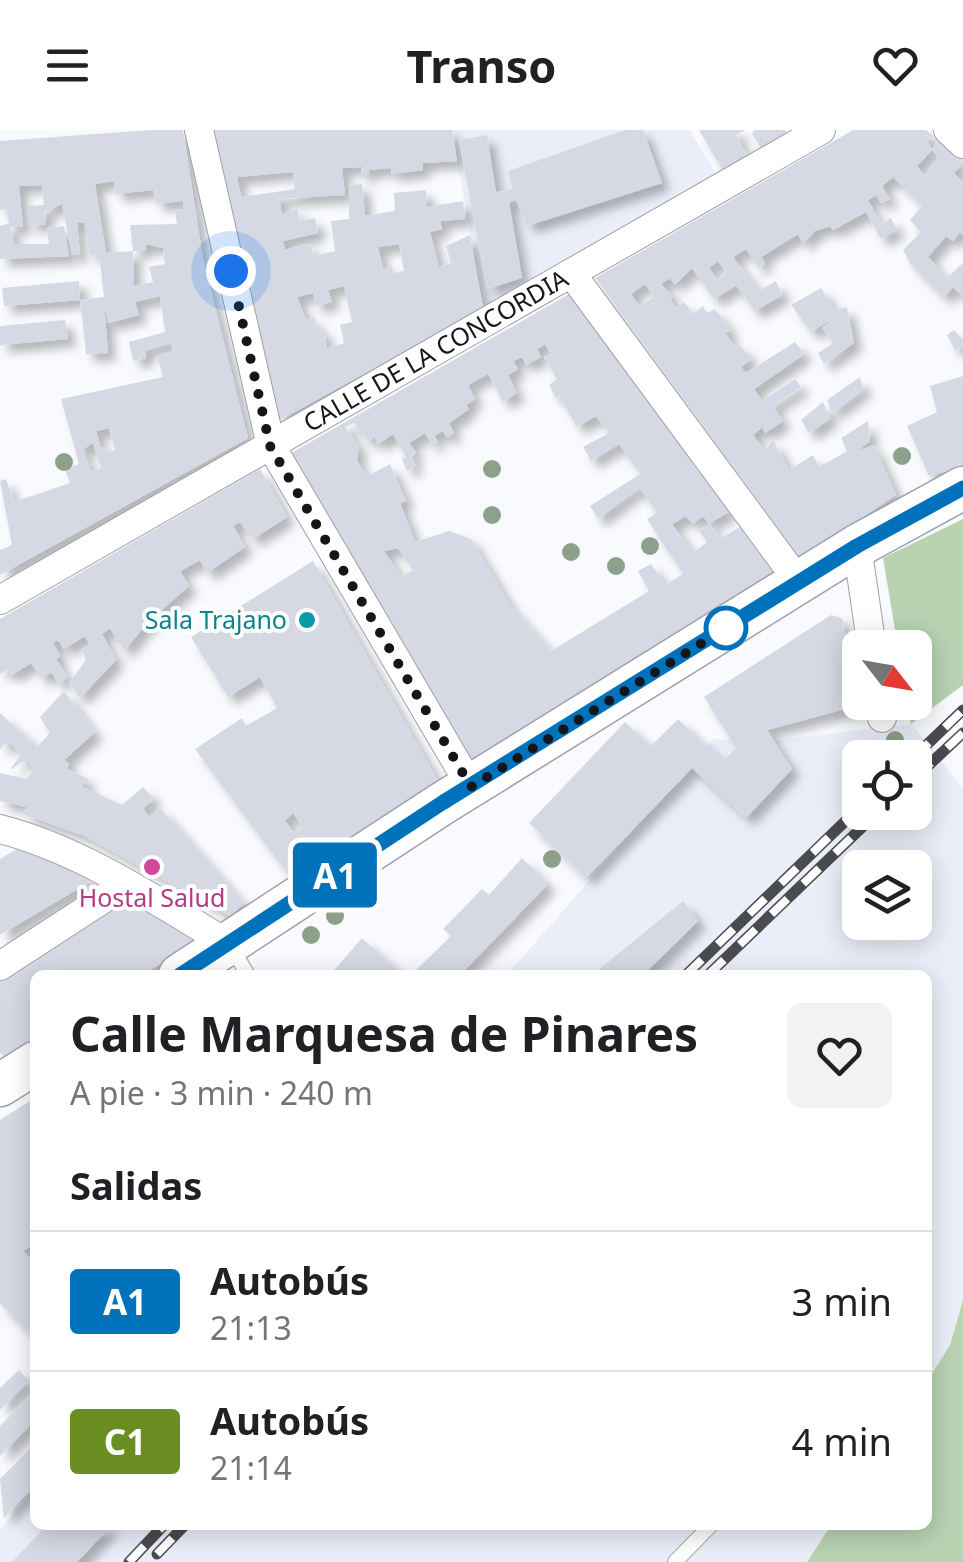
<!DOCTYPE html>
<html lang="es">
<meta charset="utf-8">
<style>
:root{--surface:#fff;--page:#f2f2f2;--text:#202124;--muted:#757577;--line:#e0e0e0}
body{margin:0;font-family:"Noto Sans",sans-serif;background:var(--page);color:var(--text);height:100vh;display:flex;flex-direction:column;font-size:38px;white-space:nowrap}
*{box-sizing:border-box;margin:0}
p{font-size:32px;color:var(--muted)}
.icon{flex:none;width:55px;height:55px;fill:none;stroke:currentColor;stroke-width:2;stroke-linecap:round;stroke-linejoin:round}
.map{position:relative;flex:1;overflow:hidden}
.panel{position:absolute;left:30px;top:840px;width:902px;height:560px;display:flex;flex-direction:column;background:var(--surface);border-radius:15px;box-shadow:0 5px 25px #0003}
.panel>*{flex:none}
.badge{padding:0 20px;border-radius:8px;font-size:35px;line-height:65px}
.needle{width:65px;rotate:121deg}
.fabs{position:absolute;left:842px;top:500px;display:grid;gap:20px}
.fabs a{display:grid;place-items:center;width:90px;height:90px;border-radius:15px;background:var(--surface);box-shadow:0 5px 25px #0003;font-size:50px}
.you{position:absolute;width:50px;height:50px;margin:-25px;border:8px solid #fff;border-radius:50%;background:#1a73e8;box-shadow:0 0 0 15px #1a73e833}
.map>.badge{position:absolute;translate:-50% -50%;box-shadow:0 0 0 5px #fff}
h2{padding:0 40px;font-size:38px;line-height:90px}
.round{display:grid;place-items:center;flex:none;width:105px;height:105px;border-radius:15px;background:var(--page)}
.head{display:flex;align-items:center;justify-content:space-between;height:170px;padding:0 40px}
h1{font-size:48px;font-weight:700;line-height:75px}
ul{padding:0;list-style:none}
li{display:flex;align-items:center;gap:30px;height:140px;padding:0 40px;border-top:2px solid var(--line)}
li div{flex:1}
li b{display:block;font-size:38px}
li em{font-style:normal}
li .badge{min-width:110px;font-weight:700;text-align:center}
header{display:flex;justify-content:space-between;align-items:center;height:130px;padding:0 40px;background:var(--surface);font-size:45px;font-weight:700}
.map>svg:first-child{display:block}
</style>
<header><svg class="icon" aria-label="menu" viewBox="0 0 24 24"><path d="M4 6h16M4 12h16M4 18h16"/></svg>Transo<svg class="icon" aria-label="heart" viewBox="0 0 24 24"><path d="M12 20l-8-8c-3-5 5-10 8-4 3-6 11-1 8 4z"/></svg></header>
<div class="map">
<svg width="963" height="1432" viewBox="0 0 963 1432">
<defs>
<filter id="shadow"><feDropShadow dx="8" dy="8" stdDeviation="5" flood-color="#0004"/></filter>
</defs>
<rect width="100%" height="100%" fill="#f8fafe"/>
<path fill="#ebeef9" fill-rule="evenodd" d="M452 0H690L716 44 483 178Z
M911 594 963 658V1170L950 1215 928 1250V845H507L713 609 770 611ZM860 628H915V682H860ZM860 738H915V792H860Z
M35 1361V1395H831L807 1432H0V1400Z"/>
<path fill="#b8d2b2" d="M963 389V555L911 594 907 573 915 572V518L898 517 883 428Z
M963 1170V1432H807L831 1395H928V1250L950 1215Z"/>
<path fill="#d6d9e4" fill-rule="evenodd" filter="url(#shadow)" d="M151 0H183L203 129 248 308 0 445V420L12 415 0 351 6 349 14 372 70 353 65 339 79 334 61 269 163 247 157 226 173 222 171 213 145 220 146 228 133 231 129 212 165 202 160 166 135 172 139 185 108 193 104 173 108 223 86 224 80 170 104 167 99 123 90 125 84 92 77 93 80 125H72L62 74 45 82 46 94 29 95V76L44 75 42 55 19 56 23 97H10L14 114H49L47 98 64 96 69 126 0 129V96L9 93 7 79 0 80V11ZM114 51 115 64 153 60 156 74 183 71 184 79 175 81 177 94 130 95 133 121 146 120V114L163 118 165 134 149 137 153 152 134 156 133 121 106 123 95 54ZM109 298 115 320 107 323 105 317 101 318 96 301ZM93 313 101 338 90 341 83 319Z
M213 0H452L457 31 422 33 423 40 391 44V38L368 40 369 45H361V37L342 38 345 65 279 69 282 84 298 79 299 91 315 88 318 103 283 111 285 120 311 114 313 126 335 121 331 91 349 89V55L362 54 365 86 395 81 394 63 426 60 427 77 463 71 465 89 440 91 442 99 430 102 439 137 451 133 446 116 470 105 483 178 278 291ZM293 42 295 59 241 67 237 47ZM399 114 404 141 393 143 392 136 383 139 378 117ZM344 156 352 192 340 195 344 213 327 218 324 199 317 200 315 188 306 190 297 167 313 163 316 176 332 172 328 160Z
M625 0H643L662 53 527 96 516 70 509 72 522 148 487 159 459 10 487 5 496 62 513 59 508 41Z
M699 0H745L736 5 748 26 723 41Z
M754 0H785L787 3 761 18 752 4Z
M853 0H926L934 7 927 10 932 20 917 36 925 46 936 31 938 25 932 20 938 10 962 34 954 43 963 52V105L960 102 953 111 946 106 928 127 947 148 963 133V166L953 157 944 167 910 133 903 120 921 102 910 90 922 76 893 47 882 56 890 69 881 73 876 65 868 70 881 94 891 88 897 100 881 109 866 82 833 100 830 96 815 101 803 114 798 104 761 127 765 134 759 138 746 119 733 127 759 161 776 151 782 165 755 181 736 155 714 169 692 138 675 155 670 148 661 154 673 166 670 169 676 178 684 172 693 184 703 176 707 183 715 179 731 201 725 203 736 218 740 215 751 230 741 237 746 243 795 212 804 224 754 259 762 271 795 249 801 257 773 276 783 291 765 303 762 297 753 305 765 321 773 310 789 340 813 325 819 337 847 321 841 308 868 291 870 311 857 321 874 315 896 365 800 428 595 148ZM718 131 727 143 718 150 709 138ZM645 154 654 167 640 177 631 164Z
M79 151 80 170 4 176 2 158Z
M821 158 835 180 847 177 854 213 824 234 818 223 833 213 822 198 837 186 811 202 791 175Z
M571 163 730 381 709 394 703 386 693 394 686 386 672 394 693 423 707 412 699 401 709 394 720 409 743 395 775 440 481 644 410 537 286 326ZM545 214 551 224 544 227 557 249 549 255 556 268 559 266 577 297 596 286 609 303 583 317 591 331 619 314 640 344 590 376 598 389 639 357 657 383 647 389 683 444 665 455 651 434 638 441 649 461 551 521 510 475 471 409 449 401 415 412 400 373 406 371 390 334 367 346 357 331 359 317 345 297 354 293 368 311 374 307 378 314 393 304 406 327 402 329 407 341 415 336 410 328 416 323 409 313 425 303 432 315 438 312 434 306 443 301 447 308 454 303 449 293 469 279 466 275 475 269 468 255 488 244 503 272 517 263 508 245 518 239 513 231 522 227 526 235 541 227 537 219ZM398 418 413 440 401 447 384 421Z
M65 190 68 209 0 215V196Z
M954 200 963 210V217L955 220 947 205Z
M963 246V337L929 346 907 296 937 282 930 256Z
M860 247 863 259 832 283 827 270Z
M823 272 830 289 809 303 801 290Z
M260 339 287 387 253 409 240 392 233 396 245 417 207 443 200 430 180 441 189 456 147 493 124 521 110 498 102 504 116 530 80 568 70 553 86 529 81 520 90 515 85 506 64 519 58 510 53 513 60 526 56 529 68 547 59 554 51 542 42 549 31 533 12 545 8 539 0 544V489Z
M313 431 438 651 289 746 195 619 242 588 246 596 277 578 260 547 228 567 191 507ZM293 683 303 697 294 703 285 691Z
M831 485 842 488 860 575 767 600 792 639 746 688 692 638 586 748 529 693 625 592 651 616 678 589 723 631 736 618 704 567Z
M64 561 95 602 64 630 69 634 67 639 90 650 81 656 122 675 143 657 154 669 143 678 149 687 160 678 244 773 230 786 85 706 23 684 27 677 0 671V643L26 649 35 639 27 629 10 640 21 624 8 611 0 619V583L37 617 50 603 40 587Z
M22 716 26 723 35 716 93 750 0 805V729Z
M522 728 548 754 460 845H421L416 840 451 806 443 799 482 759 489 765Z
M130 768 137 779 144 776 197 809 143 845H35V915L7 933 0 922V851Z
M683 771 698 791 643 845H592Z
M362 808 403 845H330Z
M35 968V1114L23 1121 35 1133V1207L0 1174V990Z
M19 1240 29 1251 0 1280V1258Z
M35 1260V1290L0 1326V1296Z
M35 1313V1355L4 1388 0 1349Z
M47 1395H112L77 1432H12Z"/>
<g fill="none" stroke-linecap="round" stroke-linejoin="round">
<defs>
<path id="lane" d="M230 815 248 845
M675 1432 711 1395"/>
<g id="street">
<path d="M199 0 271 316 471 657"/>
<path d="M948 0 963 14"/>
<path d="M571 143 799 452"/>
<path d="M857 416 872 518"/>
<path id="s1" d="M0 470 821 0"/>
<path d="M880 572 882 588"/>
<path d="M0 699C82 720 158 772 230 815"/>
<path d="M0 836 126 754"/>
</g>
<path id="primary" d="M180 845 443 673 857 416 963 358
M0 955 35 933"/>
</defs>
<use href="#lane" stroke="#9ea0ab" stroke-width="16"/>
<use href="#street" stroke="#9ea0ab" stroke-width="30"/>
<use href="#primary" stroke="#9ea0ab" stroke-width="45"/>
<use href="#lane" stroke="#fff" stroke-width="14"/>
<use href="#street" stroke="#fff" stroke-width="28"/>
<use href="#primary" stroke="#fff" stroke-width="42"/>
<defs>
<path id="rail" d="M913 628 963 580
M915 648 963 603
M686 845 860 677
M708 845 878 682
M157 1424 185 1395
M129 1432 164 1395"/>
</defs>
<use href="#rail" stroke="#4a4b4f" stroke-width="11"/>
<use href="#rail" stroke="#fff" stroke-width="8" stroke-dasharray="22" stroke-linecap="butt"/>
</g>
<g fill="#8da18a">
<circle cx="902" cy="326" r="9"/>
<circle cx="64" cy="332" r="9"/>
<circle cx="492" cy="339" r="9"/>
<circle cx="492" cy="385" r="9"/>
<circle cx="650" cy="416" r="9"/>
<circle cx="571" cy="422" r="9"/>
<circle cx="616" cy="436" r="9"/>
<circle cx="895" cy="610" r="9"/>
<circle cx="552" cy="729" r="9"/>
<circle cx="335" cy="786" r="9"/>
<circle cx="311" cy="805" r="9"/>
</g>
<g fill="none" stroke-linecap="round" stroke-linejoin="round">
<defs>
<path id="line" d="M180 845 442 673 857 416 963 358"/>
</defs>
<use href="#line" stroke="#fff" stroke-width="22"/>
<use href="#line" stroke="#0072bc" stroke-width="15"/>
<path stroke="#15161a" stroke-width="10" stroke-dasharray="0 18" d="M231 141 270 316 471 657 726 498"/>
</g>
<circle fill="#0f9aa8" stroke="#fff" stroke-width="4" cx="307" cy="490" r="10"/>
<circle fill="#fff" stroke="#0072bc" stroke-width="5" cx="726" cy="498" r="20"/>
<circle fill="#d1479c" stroke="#fff" stroke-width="4" cx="152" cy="737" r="10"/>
<g text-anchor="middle" stroke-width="8" stroke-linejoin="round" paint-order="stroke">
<g font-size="25" fill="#15161a" stroke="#fff">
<text dy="9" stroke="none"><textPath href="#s1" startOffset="502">CALLE DE LA CONCORDIA</textPath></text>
</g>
<g font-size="25" fill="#0d838f" stroke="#fff" text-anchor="end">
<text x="287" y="499">Sala Trajano</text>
</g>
<g font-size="25" fill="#b23c85" stroke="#fff">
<text x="152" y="777">Hostal Salud</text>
</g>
</g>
</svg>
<div class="fabs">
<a><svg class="needle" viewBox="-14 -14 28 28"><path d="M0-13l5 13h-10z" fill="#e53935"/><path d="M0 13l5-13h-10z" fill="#757577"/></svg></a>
<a><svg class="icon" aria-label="locate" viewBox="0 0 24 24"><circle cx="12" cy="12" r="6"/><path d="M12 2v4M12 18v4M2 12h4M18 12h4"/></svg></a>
<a><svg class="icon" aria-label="layers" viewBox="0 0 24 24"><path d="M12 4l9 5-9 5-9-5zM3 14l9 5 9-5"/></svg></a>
</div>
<div class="you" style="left:231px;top:141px"></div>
<b class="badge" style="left:335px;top:745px;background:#0072bc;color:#fff">A1</b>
<section class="panel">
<div class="head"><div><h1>Calle Marquesa de Pinares</h1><p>A pie · 3 min · 240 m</p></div><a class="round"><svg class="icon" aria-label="heart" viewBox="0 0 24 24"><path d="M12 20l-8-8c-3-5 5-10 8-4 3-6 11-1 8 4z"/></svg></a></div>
<h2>Salidas</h2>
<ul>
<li><span class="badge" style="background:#0072bc;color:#fff">A1</span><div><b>Autobús</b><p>21:13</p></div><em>3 min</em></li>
<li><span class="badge" style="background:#6b8e23;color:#fff">C1</span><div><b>Autobús</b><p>21:14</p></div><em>4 min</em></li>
</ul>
</section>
</div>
